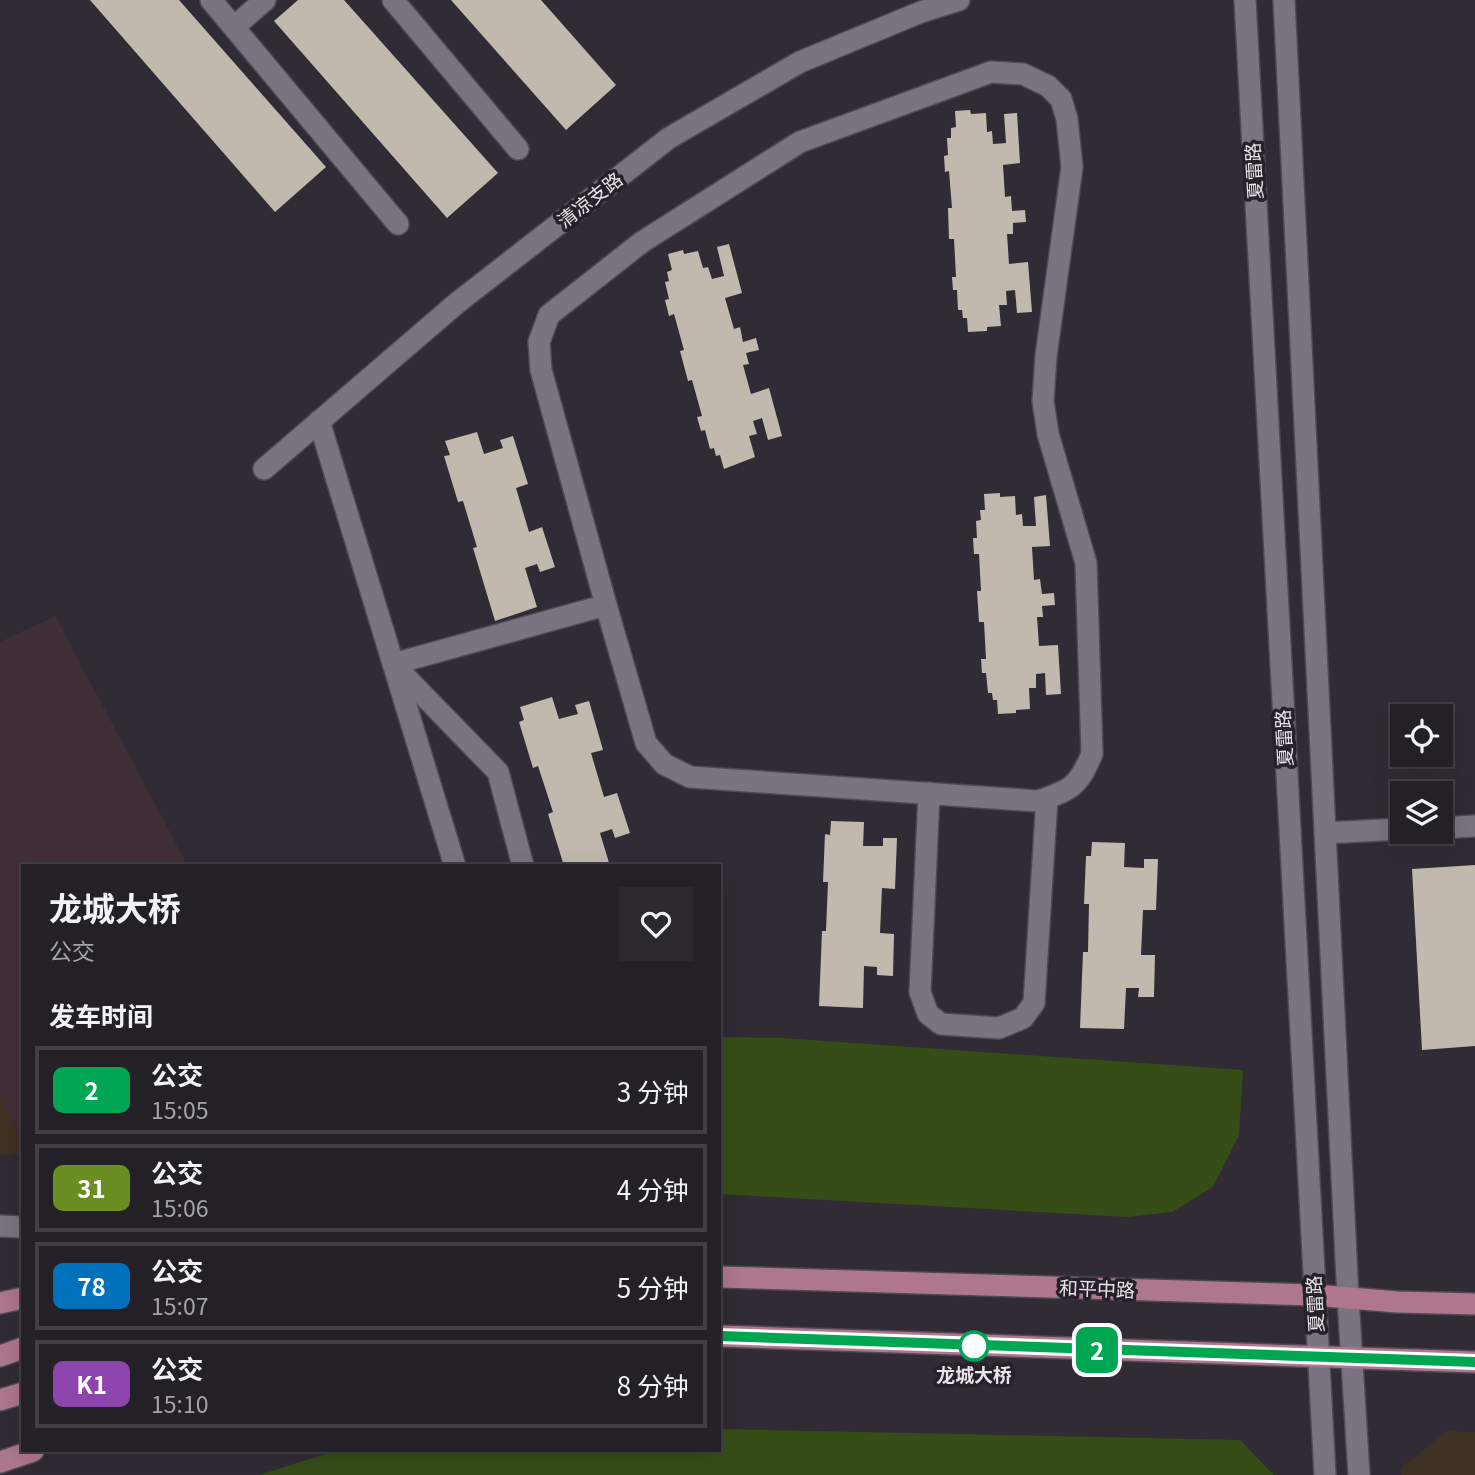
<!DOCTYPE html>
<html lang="zh">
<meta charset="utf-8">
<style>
:root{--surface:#242028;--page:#2c2830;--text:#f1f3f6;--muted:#a3a3a8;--line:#413e45}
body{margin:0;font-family:Georgia,"Noto Sans SC",serif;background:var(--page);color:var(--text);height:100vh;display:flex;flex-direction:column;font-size:26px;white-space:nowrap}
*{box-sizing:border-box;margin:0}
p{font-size:23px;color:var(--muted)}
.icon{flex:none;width:38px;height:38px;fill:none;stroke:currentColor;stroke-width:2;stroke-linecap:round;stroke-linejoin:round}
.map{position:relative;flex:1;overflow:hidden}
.panel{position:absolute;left:21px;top:864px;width:700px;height:588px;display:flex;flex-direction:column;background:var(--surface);border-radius:0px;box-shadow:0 7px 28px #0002,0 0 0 2px var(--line)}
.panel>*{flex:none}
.badge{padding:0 14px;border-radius:10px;font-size:24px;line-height:46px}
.controls{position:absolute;left:1390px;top:704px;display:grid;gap:14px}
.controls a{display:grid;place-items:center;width:63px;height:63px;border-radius:0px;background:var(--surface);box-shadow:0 7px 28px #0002,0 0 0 2px var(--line);font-size:35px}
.map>.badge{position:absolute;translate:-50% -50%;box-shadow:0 0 0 4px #fff}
h2{padding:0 28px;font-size:26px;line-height:63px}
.round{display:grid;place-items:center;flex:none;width:74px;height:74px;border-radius:0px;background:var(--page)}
.overview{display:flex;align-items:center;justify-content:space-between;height:119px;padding:0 28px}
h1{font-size:33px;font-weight:700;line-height:52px}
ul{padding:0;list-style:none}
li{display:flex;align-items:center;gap:21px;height:88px;margin:0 14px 10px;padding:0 14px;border:4px solid var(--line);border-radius:0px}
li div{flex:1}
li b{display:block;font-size:26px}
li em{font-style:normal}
li .badge{min-width:77px;font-weight:700;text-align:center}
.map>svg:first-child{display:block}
</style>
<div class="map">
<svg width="1475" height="1475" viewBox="0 0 1475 1475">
<rect width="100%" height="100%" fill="#302b35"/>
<path fill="#3e3323" d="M0 1095 23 1144V1153L0 1156Z
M1447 1431 1475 1432V1475H1401V1468Z"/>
<path fill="#412f37" d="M55 616 188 866H23V1144L0 1095V642Z"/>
<path fill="#374d17" d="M719 1037 782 1038 1243 1070 1239 1135 1213 1187 1172 1212 1127 1217 719 1194Z
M719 1429 1240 1440 1274 1475H259L335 1451H719Z"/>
<path fill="#c1b9ae" d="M90 0H179L326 167 275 212Z
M298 0H344L498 173 447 218 274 21Z
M451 0H541L616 85 566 130Z
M970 110 971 114 986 113 987 132 992 131 993 144 1006 143 1004 114 1017 113 1020 163 1003 165 1005 197 1011 196 1012 211 1025 210 1026 222 1013 223V234H1007L1009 264 1028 262 1032 312 1017 313 1015 290 1006 291 1007 305H999L1001 326 987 327V331L968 332 967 318H963L962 310H958L957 290H953L952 277H956L954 239H949L948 208H952L949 171 945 172 944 156 948 155 947 138H951V128L956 127 955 111Z
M729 244 742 293 725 298 734 329 740 327 743 342 756 338 759 350 746 353 749 364 743 365 751 394 769 388 782 436 768 440 762 418 753 421 757 434 749 436 755 457 724 469 720 455 716 456 714 448 710 449 705 430 701 431 697 417 702 416 692 380 688 381 680 351 684 350 674 314 669 316 665 300 669 299 665 282 669 281 667 272 672 270 668 254 683 250 684 254 698 251 703 268 708 267 712 279 724 276 717 247Z
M477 432 484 454 503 448 500 440 513 436 528 484 516 488 529 532 542 527 555 567 540 572 537 564 525 568 537 607 495 621 473 548 477 547 463 501 458 502 444 456 450 455 445 441Z
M1000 493V497L1015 496 1016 515 1022 514 1023 526H1036L1034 497 1046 495 1050 546 1032 547 1034 580 1040 579 1042 594 1054 593 1055 605 1042 606 1043 617H1037L1039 646 1058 645 1061 694 1046 695 1045 673 1036 674V688H1029L1030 709 1016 710V713L998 714 997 700H993L992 693H988L986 673H982L981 659H986L984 622H979L977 591H981L979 554H974L973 538H977L976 521 981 520 980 510H985L984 494Z
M552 697 559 719 578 714 575 705 589 701 603 750 591 753 604 797 617 793 630 833 615 838 612 829 600 833 610 866H564L548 814 553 812 538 766 533 768 519 722 524 720 520 707Z
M831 821 864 822 863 846H883V838H897L895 889 882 888 880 933 894 934 893 976 877 975V967L864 966 863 1008 819 1006 822 931H826L828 882H823L825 834 830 835Z
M1092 842 1125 843 1124 867 1144 868V859H1158L1156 910H1143L1141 955H1155L1154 997H1138L1139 988H1126L1124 1029 1080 1028 1083 952H1088L1089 904H1084L1086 856H1091Z
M1475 865V1046L1422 1050 1412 869Z"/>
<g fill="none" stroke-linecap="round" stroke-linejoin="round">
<defs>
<path id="minor" d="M211 0 398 224
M393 0 518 149
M1245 0 1325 1475
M1284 0 1348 1298 1359 1475
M234 27 265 0
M319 421 455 866
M264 469 457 303 669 138 800 62 921 12 959 0
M929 793 920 992 928 1014 941 1024 999 1028 1023 1018 1034 1003 1047 798
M1440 828 1475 826
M1325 833 1402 829
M523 866 498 772 393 664 606 605 646 743 664 764 690 777 1038 801C1071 790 1078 787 1092 754L1086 563 1048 434 1043 401 1046 356 1072 167 1067 119 1061 99 1048 86 1023 74 991 72 800 142 642 242 549 315 539 342 541 370 606 605
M0 1226 23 1227"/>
<path id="major" d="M719 1277 1314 1295 1397 1302 1475 1304
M0 1303 23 1298
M719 1336 1475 1362
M0 1356 23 1348
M0 1400 23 1393
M0 1462 33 1451"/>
</defs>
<use href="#minor" stroke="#4e4952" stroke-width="24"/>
<use href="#major" stroke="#4e4952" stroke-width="24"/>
<use href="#minor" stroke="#7a7480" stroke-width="21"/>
<use href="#major" stroke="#ae778d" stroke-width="21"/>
</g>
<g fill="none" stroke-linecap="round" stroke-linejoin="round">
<defs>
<path id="line" d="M719 1336 1475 1362"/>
</defs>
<use href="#line" stroke="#fff" stroke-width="16"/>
<use href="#line" stroke="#00a651" stroke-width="10"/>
</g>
<circle fill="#fff" stroke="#00a651" stroke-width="3.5" cx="974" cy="1346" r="14"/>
<g text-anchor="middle" stroke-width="7" stroke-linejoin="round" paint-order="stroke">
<g font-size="19" fill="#e7e3ea" stroke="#26212b">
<text transform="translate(1254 171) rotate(-93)" y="7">夏雷路</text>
<text transform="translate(590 200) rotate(-38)" y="7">清凉支路</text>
<text transform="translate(1284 738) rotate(-93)" y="7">夏雷路</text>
<text transform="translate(1097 1289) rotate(2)" y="7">和平中路</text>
<text transform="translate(1315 1304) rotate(-93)" y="7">夏雷路</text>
</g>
<g font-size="19" font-weight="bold" fill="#e7e3ea" stroke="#26212b">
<text x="974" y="1382">龙城大桥</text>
</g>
</g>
</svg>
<div class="controls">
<a><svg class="icon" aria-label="locate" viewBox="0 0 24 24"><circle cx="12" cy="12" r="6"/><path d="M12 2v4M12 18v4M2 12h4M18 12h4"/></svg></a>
<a><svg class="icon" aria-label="layers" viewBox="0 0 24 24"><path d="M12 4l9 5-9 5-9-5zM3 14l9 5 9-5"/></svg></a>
</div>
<b class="badge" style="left:1097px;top:1350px;background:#00a651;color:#fff">2</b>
<section class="panel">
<div class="overview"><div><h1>龙城大桥</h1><p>公交</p></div><a class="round"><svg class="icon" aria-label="heart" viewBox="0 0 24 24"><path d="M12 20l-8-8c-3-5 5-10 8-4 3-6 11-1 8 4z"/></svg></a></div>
<h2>发车时间</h2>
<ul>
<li><span class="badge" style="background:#00a651;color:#fff">2</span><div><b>公交</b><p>15:05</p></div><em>3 分钟</em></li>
<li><span class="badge" style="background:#6b8e23;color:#fff">31</span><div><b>公交</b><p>15:06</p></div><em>4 分钟</em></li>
<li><span class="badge" style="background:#0072bc;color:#fff">78</span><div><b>公交</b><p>15:07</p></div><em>5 分钟</em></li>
<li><span class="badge" style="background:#8e44ad;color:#fff">K1</span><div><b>公交</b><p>15:10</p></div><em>8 分钟</em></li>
</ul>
</section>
</div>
